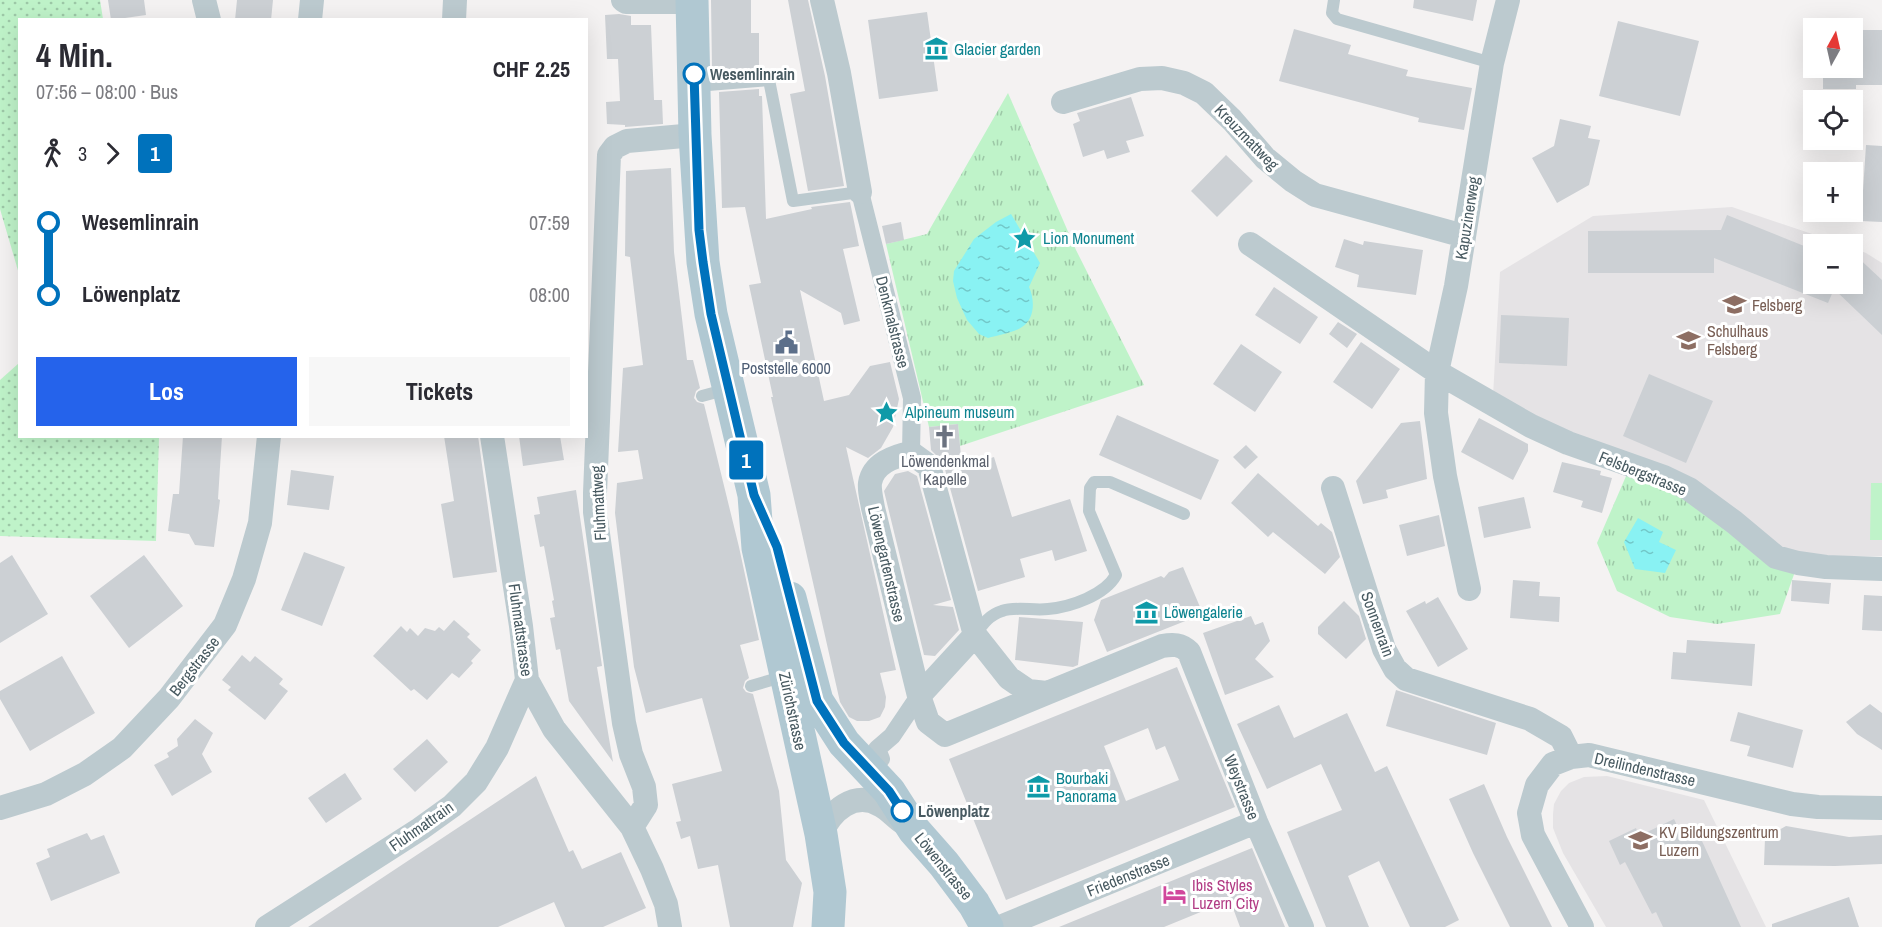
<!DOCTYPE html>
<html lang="de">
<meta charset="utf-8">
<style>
:root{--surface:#fff;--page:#f7f7f7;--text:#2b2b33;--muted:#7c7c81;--accent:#2563eb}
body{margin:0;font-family:"Archivo Narrow",sans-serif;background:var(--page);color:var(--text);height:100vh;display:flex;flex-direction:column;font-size:22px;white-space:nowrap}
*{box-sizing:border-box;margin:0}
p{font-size:20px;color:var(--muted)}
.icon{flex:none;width:33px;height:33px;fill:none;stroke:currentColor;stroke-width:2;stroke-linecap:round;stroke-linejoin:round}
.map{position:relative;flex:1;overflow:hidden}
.side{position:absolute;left:18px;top:18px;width:570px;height:420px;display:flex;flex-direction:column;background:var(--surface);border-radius:0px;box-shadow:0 6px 24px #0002}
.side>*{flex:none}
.badge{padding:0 12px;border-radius:4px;font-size:21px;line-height:39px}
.needle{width:39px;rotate:8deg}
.fabs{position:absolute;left:1803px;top:18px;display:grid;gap:12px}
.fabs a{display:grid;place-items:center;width:60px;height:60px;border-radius:0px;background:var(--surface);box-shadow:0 6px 24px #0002;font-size:30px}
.map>.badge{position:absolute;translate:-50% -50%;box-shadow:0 0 0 3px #fff}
.legs{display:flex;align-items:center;gap:9px;height:66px;padding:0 18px;font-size:20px}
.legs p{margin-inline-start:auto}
.summary{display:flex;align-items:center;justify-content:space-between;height:102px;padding:0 18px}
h1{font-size:33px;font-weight:700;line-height:45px}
.primary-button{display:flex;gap:12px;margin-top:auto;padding:12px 18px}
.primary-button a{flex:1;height:69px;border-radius:0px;background:var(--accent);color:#fff;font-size:24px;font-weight:700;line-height:69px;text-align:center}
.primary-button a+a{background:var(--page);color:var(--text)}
ul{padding:0 18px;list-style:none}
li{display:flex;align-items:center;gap:21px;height:72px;font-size:22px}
li i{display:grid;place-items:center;width:9px;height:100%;margin:0 8px;background:currentColor}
li i::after{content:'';width:15px;height:15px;margin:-8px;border:4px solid;border-radius:50%;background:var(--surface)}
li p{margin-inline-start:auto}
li:first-child i{background:linear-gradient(#0000 50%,currentColor 0)}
li:last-child i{background:linear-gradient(currentColor 50%,#0000 0)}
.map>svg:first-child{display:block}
</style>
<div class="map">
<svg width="1882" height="927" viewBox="0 0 1882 927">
<defs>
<pattern id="grass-dots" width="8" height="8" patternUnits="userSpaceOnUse" patternTransform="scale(1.5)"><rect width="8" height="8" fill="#bff3c9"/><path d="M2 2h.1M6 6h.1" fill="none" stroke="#9dc8a7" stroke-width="1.8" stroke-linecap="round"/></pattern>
<pattern id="park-tufts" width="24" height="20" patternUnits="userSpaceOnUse" patternTransform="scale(1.5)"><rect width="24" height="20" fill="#bff3c9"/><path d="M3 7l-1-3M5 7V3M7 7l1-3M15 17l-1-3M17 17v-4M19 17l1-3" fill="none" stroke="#9dc8a7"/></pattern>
<pattern id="water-ripples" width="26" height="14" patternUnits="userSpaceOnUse" patternTransform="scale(1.5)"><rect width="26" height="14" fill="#89f2f3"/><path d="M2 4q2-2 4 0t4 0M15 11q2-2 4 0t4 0" fill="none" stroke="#72c7c8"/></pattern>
</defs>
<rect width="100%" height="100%" fill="#f4f2f2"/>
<path fill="#e5e3e5" d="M1732 207 1842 244H1814V284H1852L1853 248 1866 253 1882 263V556H1822L1777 547 1625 457 1493 396 1500 272 1593 216Z
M1607 776 1704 800 1766 927H1606L1563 853 1553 828V814L1554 804 1561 791 1569 783 1584 777Z"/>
<path fill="url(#grass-dots)" d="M0 0H100L103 19 20 20 19 274 0 209Z
M19 363 20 436 159 437 156 541 0 536V380Z"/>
<path fill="url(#park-tufts)" d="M1008 93 1076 250 1144 385 960 446 958 424 929 427 886 244 927 234Z
M1630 467 1798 563 1780 614 1717 624 1670 617 1617 591 1597 543Z"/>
<path fill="#bff3c9" d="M1871 483H1882V540H1870Z"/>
<path fill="url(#water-ripples)" d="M1011 214 1040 263 1029 287C1035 300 1035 319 1022 327 1013 333 998 335 988 338L979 334 967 320 957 298 953 281 954 271 974 239 996 222Z
M1638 518 1663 532 1659 542 1676 550 1665 573 1635 569 1624 542Z"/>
<path fill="#ccd0d4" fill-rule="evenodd" d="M108 0H144L146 15 111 20Z
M237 0H273L271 20H235Z
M711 0H751V33H759V73L718 76V69H712Z
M788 0H808L825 76 844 186 808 191 790 94 805 91Z
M1414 0H1477L1473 21 1413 8Z
M927 12 938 91 879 99 868 20Z
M619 14 631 16V25H651L654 100H662L663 124 625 127V125L607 124 606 102 620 101 618 59H607L605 15Z
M1618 21 1699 41 1680 116 1599 96Z
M1294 29 1351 45 1348 54 1408 70 1406 76 1472 88 1464 130 1418 122 1419 118 1279 81Z
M1852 30H1882V85H1856V89H1823V68H1852Z
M759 89V96H762L766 219 812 209 811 207 850 202 859 246 843 249 860 321 844 325 841 313 800 290 824 401 849 395 870 366 890 362 899 399 893 427 881 448 868 458 846 447 896 670 880 673 886 697 885 707 880 717 869 721H857L849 717 840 702 771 397H773L749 285 761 283 745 207 722 208 719 92Z
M1131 97 1144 136 1126 141 1130 152 1107 159 1104 150 1083 157 1073 124 1080 121 1077 113Z
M1560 119 1591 126 1588 138 1600 140 1589 185 1557 203 1532 158 1554 146Z
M1866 145 1882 146V222L1861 221Z
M1226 155 1253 181 1217 217 1191 191Z
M671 168 674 252 687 360H693L700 388 696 391 694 398 697 402 704 404 739 547 759 640 740 645 749 678 745 681 743 688 746 692 753 694 779 791 786 860 802 883 793 927H730L718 865 698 869 690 836 681 839 676 822 681 821 672 784 722 771 702 698 646 713 634 667 615 513 617 483 643 479 638 450 618 452 623 368 643 365 630 257 625 256 626 171Z
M1727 215 1814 250V284H1852V252L1882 280V335L1834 289 1828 303 1714 258V273H1588V231L1721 230Z
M901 222 904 240 886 244 882 226Z
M1344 239 1363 245 1364 241 1423 250 1416 295 1357 287 1359 275 1335 267Z
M1274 287 1318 317 1300 344 1255 315Z
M1501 315 1569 318 1567 366 1499 363Z
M1338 322 1357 334 1347 348 1329 334Z
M1361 342 1400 369 1372 409 1333 382Z
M1241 344 1282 372 1255 412 1213 384Z
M1649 374 1713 401 1686 463 1623 436Z
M1117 415 1219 460 1201 500 1099 455Z
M1479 418 1528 444V451L1513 480 1461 452Z
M1420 421 1427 479 1386 490 1388 498 1363 504 1356 481 1401 423Z
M958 424 962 467 994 457 1012 517 1070 499 1087 551 1055 561 1052 550 1020 559 1025 577 978 591 943 462 931 450 929 427Z
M183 436H222L218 499 220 500 214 547 195 545 189 534 168 531 173 494H179Z
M444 436H478L497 572 453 578 441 504 454 501Z
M519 436H560L564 460 523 466Z
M1246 445 1258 457 1245 469 1233 457Z
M1562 462 1601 471 1600 475 1612 478 1602 513 1581 507 1583 501 1553 492Z
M291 470 334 476 329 510 287 505Z
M908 471 917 476 951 600 933 605 953 607 959 630 935 656 924 655 884 491 895 474Z
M1258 473 1318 526 1321 523 1332 532 1340 557 1325 574 1273 532 1268 537 1231 503Z
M576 490 602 666 597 667 613 762 569 701 560 649 556 650 550 618 555 617 552 601 554 600 544 546 540 547 534 515 540 514 537 497Z
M1524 497 1531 528 1484 538 1478 507Z
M1439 515 1445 546 1407 556 1399 525Z
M304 552 345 567 322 626 281 610Z
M12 555 48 614 0 643V563Z
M144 555 183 606 129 648 90 596Z
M1183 567 1203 614 1107 652 1094 620 1101 600 1161 576 1164 578 1169 572Z
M1513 580 1540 582 1539 596 1560 597 1559 622 1510 618Z
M1792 580 1831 583 1829 604 1791 601Z
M1864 595 1882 596V631L1862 630Z
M1438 597 1468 649 1438 667 1406 611 1425 601 1426 604Z
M1344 601 1359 616 1366 639 1346 659 1318 634V627Z
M1251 616 1255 625 1263 622 1270 641 1255 659 1274 677 1225 695 1203 633Z
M1019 617 1083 622 1078 665 1073 667 1015 660Z
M454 620 470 634 467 637 481 650 471 661 473 663 459 678 452 673 427 700 414 689 411 691 373 656 401 626 407 632 410 628 418 636 425 628 435 631 439 627 444 631Z
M1687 640 1755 644 1752 686 1671 679 1673 652 1686 653Z
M242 655 250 662 255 656 283 679 279 684 288 691 265 720 228 690 231 687 222 680Z
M62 656 95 713 30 751 0 699V691Z
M1177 667 1235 807 1006 900 949 759ZM1148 728 1156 750 1165 746 1179 780 1126 801 1104 746Z
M1396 690 1496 723 1487 755 1386 726Z
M1870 704 1882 713V750L1857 734 1846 722Z
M1279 705 1294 738 1347 713 1375 772 1387 766 1459 920 1445 927H1410L1379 861 1348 876 1369 927H1326L1287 832 1342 810 1321 764 1267 789 1237 724Z
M1738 712 1803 730 1793 768 1747 756 1750 746 1730 741Z
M195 719 213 733 202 754 212 772 172 796 154 765 169 757 167 753 178 746 177 739Z
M427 739 448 762 415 792 393 769Z
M345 773 362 799 326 823 308 798Z
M536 776 569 852 573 850 582 869 621 852 646 908 603 927H565L554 902 498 927H308Z
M1484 784 1507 837 1552 927H1510L1473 853 1449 799Z
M1674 819 1682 836 1697 830 1741 927H1663L1656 912 1652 914 1625 862 1620 865 1609 841 1636 828 1639 836Z
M1786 826 1849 837 1882 835V864L1835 866 1764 865 1765 838Z
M87 833 91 840 104 835 120 873 51 901 36 863 50 857 47 849Z
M1252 848 1285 927H1240L1230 900 1164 927H1059Z
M1849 897 1859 927H1772V924Z"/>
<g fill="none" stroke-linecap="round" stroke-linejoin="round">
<path stroke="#bccacf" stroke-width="12" d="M1334 0 1332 13 1337 19 1492 63
M696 86 769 80 793 201 860 192
M702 396 728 389
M975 635C983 624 989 615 1002 611 1016 606 1034 611 1048 609 1071 607 1105 595 1116 575L1089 511 1090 488 1094 482H1110L1184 514
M751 686 785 676"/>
<path stroke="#bccacf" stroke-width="18" d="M860 192 912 398 911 453
M881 759 877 749 892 736 919 696"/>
<path stroke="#bccacf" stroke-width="24" d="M204 0 209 20
M623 0 626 2H692
M822 0 839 73 860 192
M310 20 312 0
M454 20 455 0
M1063 102 1140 79 1162 78 1184 83 1204 93 1232 120 1265 158 1293 181 1315 195 1464 236
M1250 244 1437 372 1531 426 1568 443 1664 477 1689 489 1734 522 1776 557 1798 563 1826 567 1882 569
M492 436 521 626 527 680 554 729 632 827 652 869 666 904 670 927
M1333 488 1384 649 1395 669 1406 679 1530 719 1561 737 1571 757
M1469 589 1445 476 1436 413 1437 372 1456 286 1492 63 1508 0
M975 635 929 466 911 453C894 456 873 464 870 483 869 491 872 501 873 508L919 696 928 722 945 735 1047 693
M919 696 975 635 1009 678 1028 691 1047 693 1162 646C1173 644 1181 644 1189 652L1256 822 1302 927
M0 808 46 794 85 774 122 748 169 698 225 625 244 579 260 523 269 436
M632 827 646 805 644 787 631 754 624 723 595 512V493L609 155 615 147 627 141 695 135
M821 834C831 811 854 790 880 805 888 809 895 817 902 822
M267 927 420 829 452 806 476 782 497 748 527 680
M1000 927 1256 822
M1582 927 1533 835 1529 813 1537 785 1553 764 1571 757 1589 755 1792 804 1818 807 1882 808"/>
<path stroke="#b0c8d2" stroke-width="33" d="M692 0 695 135 703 262 711 314 754 495 758 548 821 834 830 892 828 927
M790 598 817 701 844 743 889 791 914 830 944 864 974 904 987 927"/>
</g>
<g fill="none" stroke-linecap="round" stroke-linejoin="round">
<defs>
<path id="line-1" d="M694 74 699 230 703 262 711 314 754 495 777 547 817 701 844 743 889 791 902 811"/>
</defs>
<use href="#line-1" stroke="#fff" stroke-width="14"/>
<use href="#line-1" stroke="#0072bc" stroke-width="9"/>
</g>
<defs>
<symbol id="museum-bare" viewBox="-9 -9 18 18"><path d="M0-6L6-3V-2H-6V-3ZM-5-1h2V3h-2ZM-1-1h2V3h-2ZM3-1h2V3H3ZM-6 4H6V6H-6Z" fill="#0f9aa8" stroke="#fff" stroke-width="2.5" paint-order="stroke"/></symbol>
<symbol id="sight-bare" viewBox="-9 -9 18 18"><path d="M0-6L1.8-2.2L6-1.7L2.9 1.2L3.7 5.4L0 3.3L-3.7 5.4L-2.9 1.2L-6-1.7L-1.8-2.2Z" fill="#0f9aa8" stroke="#fff" stroke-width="2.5" paint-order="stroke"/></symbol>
<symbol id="school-bare" viewBox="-9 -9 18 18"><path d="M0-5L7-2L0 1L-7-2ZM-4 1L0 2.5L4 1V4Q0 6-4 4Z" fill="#8d6e63" stroke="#fff" stroke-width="2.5" paint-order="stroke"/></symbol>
<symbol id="civic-bare" viewBox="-9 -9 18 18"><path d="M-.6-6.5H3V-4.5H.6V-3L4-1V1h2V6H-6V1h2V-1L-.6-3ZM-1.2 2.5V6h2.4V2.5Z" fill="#5c6f8a" stroke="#fff" stroke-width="2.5" paint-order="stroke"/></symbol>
<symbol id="church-bare" viewBox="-9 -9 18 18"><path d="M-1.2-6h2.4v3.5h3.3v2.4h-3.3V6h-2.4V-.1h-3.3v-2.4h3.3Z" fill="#6b7280" stroke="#fff" stroke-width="2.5" paint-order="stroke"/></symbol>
<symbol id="university-bare" viewBox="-9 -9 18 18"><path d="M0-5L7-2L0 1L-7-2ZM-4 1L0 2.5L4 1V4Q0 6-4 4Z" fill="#8d6e63" stroke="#fff" stroke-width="2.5" paint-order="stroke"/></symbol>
<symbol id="hotel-bare" viewBox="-9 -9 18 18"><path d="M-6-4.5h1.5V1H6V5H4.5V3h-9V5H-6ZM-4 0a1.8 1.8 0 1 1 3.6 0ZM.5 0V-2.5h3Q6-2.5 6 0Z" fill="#d1479c" stroke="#fff" stroke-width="2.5" paint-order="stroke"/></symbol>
</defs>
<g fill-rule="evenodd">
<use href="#museum-bare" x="920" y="32" width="33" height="33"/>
<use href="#sight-bare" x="1008" y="222" width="33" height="33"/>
<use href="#school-bare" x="1718" y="288" width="33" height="33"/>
<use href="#school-bare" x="1672" y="324" width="33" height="33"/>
<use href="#civic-bare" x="770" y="326" width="33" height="33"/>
<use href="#sight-bare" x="870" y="396" width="33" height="33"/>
<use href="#church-bare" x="928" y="420" width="33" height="33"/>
<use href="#museum-bare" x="1130" y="596" width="33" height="33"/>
<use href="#museum-bare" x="1022" y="770" width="33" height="33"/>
<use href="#university-bare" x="1624" y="824" width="33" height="33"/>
<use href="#hotel-bare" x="1158" y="878" width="33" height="33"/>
</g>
<g fill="#fff" stroke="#0072bc" stroke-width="3">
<circle cx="694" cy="74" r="10"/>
<circle cx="902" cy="811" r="10"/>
</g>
<g text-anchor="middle" stroke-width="6" stroke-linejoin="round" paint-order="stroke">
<g font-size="16" fill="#0d838f" stroke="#fff" text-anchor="start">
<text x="954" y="55">Glacier garden</text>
<text x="1043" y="244">Lion Monument</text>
<text x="905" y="418">Alpineum museum</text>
<text x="1164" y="618">Löwengalerie</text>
<text x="1056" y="784">Bourbaki<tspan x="1056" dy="18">Panorama</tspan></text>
</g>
<g font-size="16" font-weight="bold" fill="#485a61" stroke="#fff" text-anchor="start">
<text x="710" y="80">Wesemlinrain</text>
<text x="918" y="817">Löwenplatz</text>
</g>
<g font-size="16" fill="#485a61" stroke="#fff">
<text transform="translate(1247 137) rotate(46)" y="6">Kreuzmattweg</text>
<text transform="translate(1467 218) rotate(-81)" y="6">Kapuzinerweg</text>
<text transform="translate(893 322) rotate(76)" y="6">Denkmalstrasse</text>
<text transform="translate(1643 473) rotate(22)" y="6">Felsbergstrasse</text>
<text transform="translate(598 503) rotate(-93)" y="6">Fluhmattweg</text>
<text transform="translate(887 564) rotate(77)" y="6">Löwengartenstrasse</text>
<text transform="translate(1378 624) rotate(70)" y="6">Sonnenrain</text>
<text transform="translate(521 630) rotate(82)" y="6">Fluhmattstrasse</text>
<text transform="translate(194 666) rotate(-52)" y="6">Bergstrasse</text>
<text transform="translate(793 711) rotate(78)" y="6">Zürichstrasse</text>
<text transform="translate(1645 769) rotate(13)" y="6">Dreilindenstrasse</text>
<text transform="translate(1242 787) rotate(68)" y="6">Weystrasse</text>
<text transform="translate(421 826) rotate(-35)" y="6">Fluhmattrain</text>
<text transform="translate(944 866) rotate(51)" y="6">Löwenstrasse</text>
<text transform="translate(1128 875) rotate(-22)" y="6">Friedenstrasse</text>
</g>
<g font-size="16" fill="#785e54" stroke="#fff" text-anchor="start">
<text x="1752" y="311">Felsberg</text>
<text x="1707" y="337">Schulhaus<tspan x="1707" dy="18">Felsberg</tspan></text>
<text x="1659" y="838">KV Bildungszentrum<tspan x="1659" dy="18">Luzern</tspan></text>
</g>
<g font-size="16" fill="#4e5e75" stroke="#fff">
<text x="786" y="374">Poststelle 6000</text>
</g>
<g font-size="16" fill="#5b616d" stroke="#fff">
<text x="945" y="467">Löwendenkmal<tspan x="945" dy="18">Kapelle</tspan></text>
</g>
<g font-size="16" fill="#b23c85" stroke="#fff" text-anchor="start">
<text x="1192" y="891">Ibis Styles<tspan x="1192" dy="18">Luzern City</tspan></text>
</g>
</g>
</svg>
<div class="fabs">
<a><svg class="needle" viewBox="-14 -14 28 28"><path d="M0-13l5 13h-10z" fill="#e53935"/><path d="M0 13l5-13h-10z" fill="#7c7c81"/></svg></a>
<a><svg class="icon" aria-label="locate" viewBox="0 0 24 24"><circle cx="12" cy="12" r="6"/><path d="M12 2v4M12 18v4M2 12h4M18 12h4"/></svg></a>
<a>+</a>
<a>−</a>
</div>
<b class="badge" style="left:746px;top:460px;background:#0072bc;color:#fff">1</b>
<section class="side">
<div class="summary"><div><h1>4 Min.</h1><p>07:56 – 08:00 · Bus</p></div><b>CHF 2.25</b></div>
<div class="legs"><svg class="icon" aria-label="walk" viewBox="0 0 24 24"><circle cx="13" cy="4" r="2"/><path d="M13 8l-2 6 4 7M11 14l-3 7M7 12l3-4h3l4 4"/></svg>3<svg class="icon" aria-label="forward" viewBox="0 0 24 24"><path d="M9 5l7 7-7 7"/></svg><b class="badge" style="background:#0072bc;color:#fff">1</b></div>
<ul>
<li><i style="color:#0072bc"></i><b>Wesemlinrain</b><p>07:59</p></li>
<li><i style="color:#0072bc"></i><b>Löwenplatz</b><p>08:00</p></li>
</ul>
<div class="primary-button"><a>Los</a><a>Tickets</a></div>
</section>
</div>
